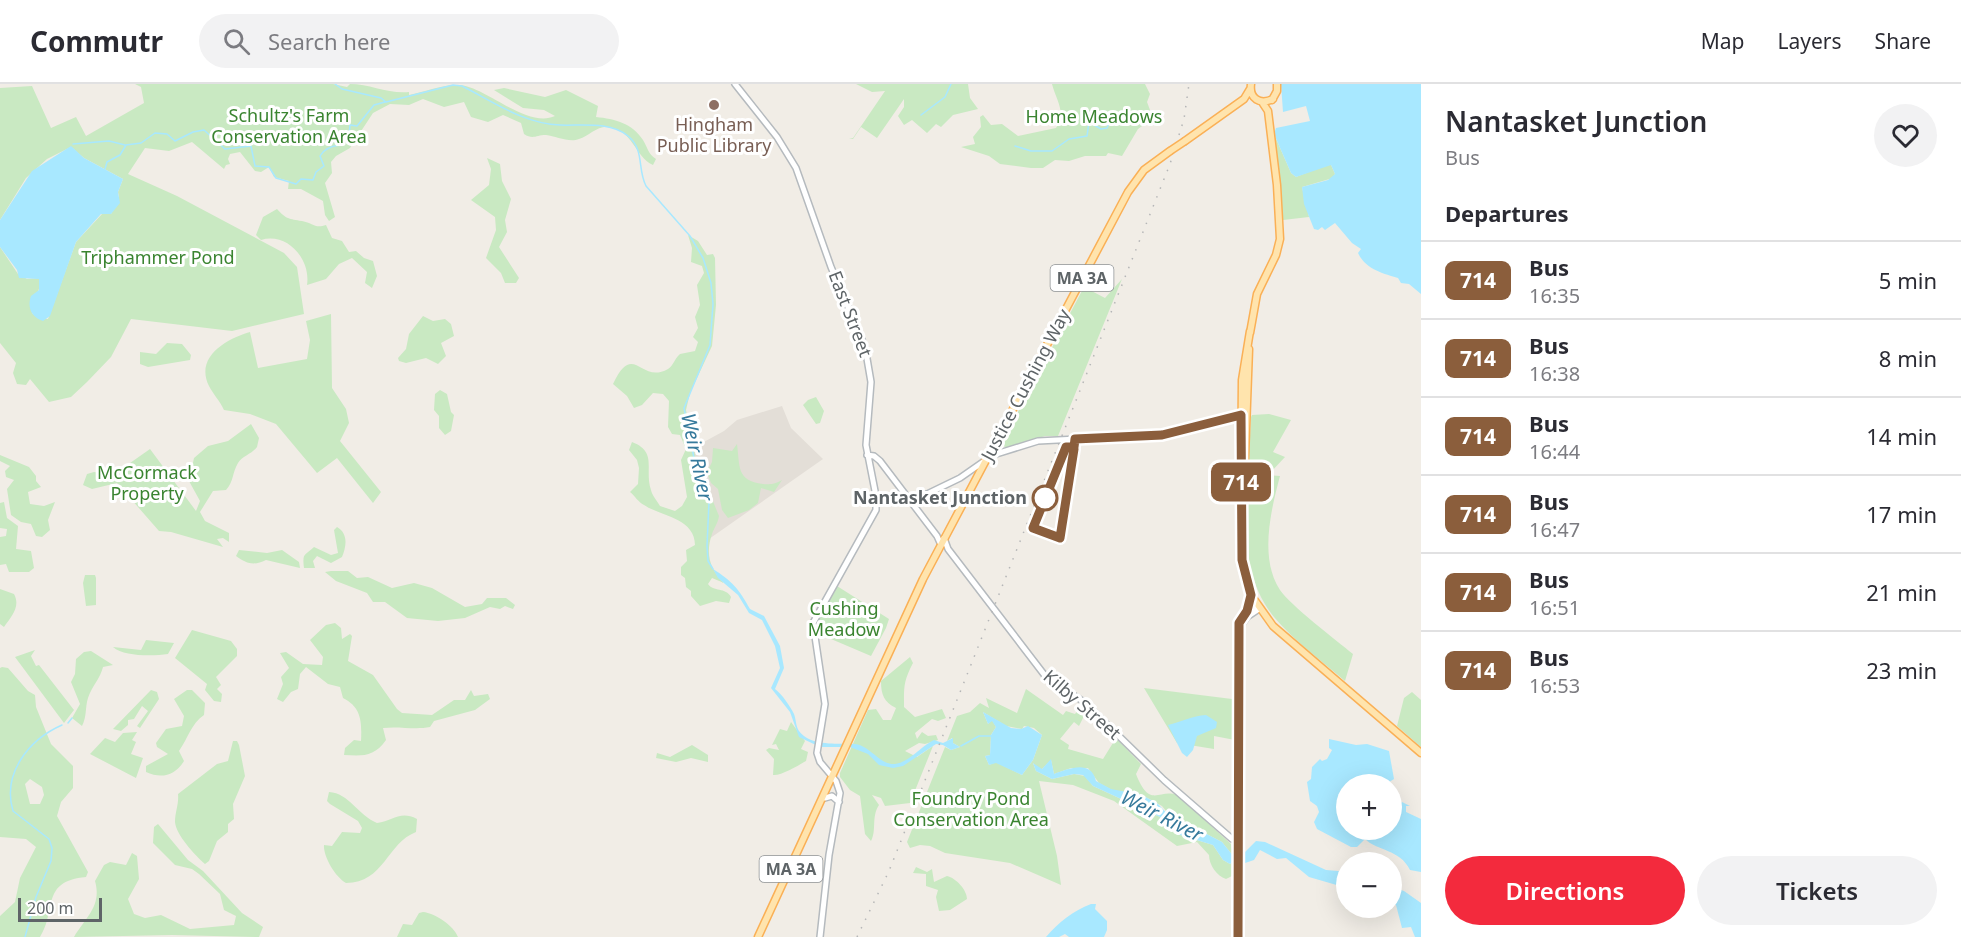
<!DOCTYPE html>
<meta charset="utf-8">
<style>
:root{--surface:#fff;--page:#f2f2f3;--text:#2b2b33;--muted:#7c7c81;--line:#e1e1e2;--accent:#f32a3d}
body{margin:0;font-family:"Noto Sans",sans-serif;background:var(--page);color:var(--text);height:100vh;display:flex;flex-direction:column;font-size:22px;white-space:nowrap}
*{box-sizing:border-box;margin:0}
p{font-size:20px;color:var(--muted)}
.icon{flex:none;width:33px;height:33px;fill:none;stroke:currentColor;stroke-width:2;stroke-linecap:round;stroke-linejoin:round}
.map{position:relative;flex:1;overflow:hidden}
.sheet{display:flex;flex-direction:column;background:var(--surface);width:540px}
.sheet>*{flex:none}
.badge{padding:0 12px;border-radius:9px;font-size:21px;line-height:39px}
.tools{position:absolute;left:1336px;top:690px;display:grid;gap:12px}
.tools a{display:grid;place-items:center;width:66px;height:66px;border-radius:50%;background:var(--surface);box-shadow:0 6px 24px #0002;font-size:30px}
.scale{position:absolute;left:18px;bottom:15px;width:84px;box-sizing:border-box;padding-left:6px;border:3px solid #5e6467;border-top:0;font-size:16px;line-height:21px;white-space:nowrap;color:#5e6467;-webkit-text-stroke:4px #fff;paint-order:stroke}
.map>.badge{position:absolute;translate:-50% -50%;box-shadow:0 0 0 3px #fff}
h2{padding:0 24px;font-size:22px;line-height:54px}
.round{display:grid;place-items:center;flex:none;width:63px;height:63px;border-radius:32px;background:var(--page)}
.headline{display:flex;align-items:center;justify-content:space-between;height:102px;padding:0 24px}
h1{font-size:28px;font-weight:600;line-height:45px}
.primary-button{display:flex;gap:12px;margin-top:auto;padding:12px 24px}
.primary-button a{flex:1;height:69px;border-radius:36px;background:var(--accent);color:#fff;font-size:24px;font-weight:600;line-height:69px;text-align:center}
.primary-button a+a{background:var(--page);color:var(--text)}
ul{padding:0;list-style:none}
li{display:flex;align-items:center;gap:18px;height:78px;padding:0 24px;border-top:2px solid var(--line)}
li div{flex:1}
li b{display:block;font-size:22px}
li em{font-style:normal}
li .badge{min-width:66px;font-weight:700;text-align:center}
header{display:flex;align-items:center;gap:36px;box-sizing:border-box;height:84px;padding:0 30px;background:var(--surface);border-bottom:2px solid var(--line)}
header strong{font-size:28px}
nav{display:flex;gap:33px;margin-inline-start:auto;font-size:21px}
.search{width:420px;height:54px;background:var(--page);display:flex;align-items:center;gap:15px;box-sizing:border-box;padding:0 21px;border-radius:33px;color:var(--muted);font-size:22px}
main{display:flex;flex:1;min-height:0}
.map>svg:first-child{display:block}
</style>
<header>
<strong>Commutr</strong>
<div class="search"><svg class="icon" aria-label="search" viewBox="0 0 24 24"><circle cx="10" cy="10" r="6"/><path d="M15 15l6 6"/></svg>Search here</div>
<nav><a>Map</a><a>Layers</a><a>Share</a></nav>
</header>
<main>
<div class="map">
<svg width="1421" height="853" viewBox="0 0 1421 853">
<rect width="100%" height="100%" fill="#f1ede6"/>
<path fill="#e3ded7" d="M782 322 791 344 823 375 709 455 698 380 691 365 724 347 737 336Z"/>
<path fill="#c9e9c2" fill-rule="evenodd" d="M135 0H333L347 3 350 0C370 0 388 10 409 8V11C424 8 443 0 459 1 485 2 527 45 555 32L544 26 523 24 494 6 504 4 545 13 566 6 598 22 596 33C615 35 632 39 643 56 648 64 648 70 656 75L653 81C634 72 634 47 609 43 598 41 589 52 579 55 569 59 556 52 546 51 536 51 533 56 524 50L521 39 503 31 488 38 471 33 464 18 444 23 423 15 409 21 390 20 373 29 350 64 336 72 331 78 332 89 325 99 335 133 329 137 325 131 323 117 301 105H288L289 97 274 93 269 83 261 88 255 87 240 68 230 70 228 75 230 80 226 81 224 85 192 58 169 67 145 64 128 90 177 112 284 169 297 183 304 230 232 247 131 235 111 273 87 298 71 313 49 318 30 295 26 301 17 300 13 289 16 279 0 259V163L18 190 27 195 39 194 40 201 32 229 37 233 48 235 76 158 102 130H111L119 113 118 108 123 95 84 74 71 63 47 75 26 94 0 136V4L32 2 51 44 76 33 86 52 144 19 141 3Z
M856 0H968L970 14 978 25 953 31 941 43 936 40 927 49 912 36 904 41 898 32 904 23V15L877 54 861 43 853 55H849L853 54 885 7 872 8Z
M1052 0H1145L1150 10 1147 18 1153 34 1138 45 1122 72 1108 69 1106 72H1085L1069 77 1055 76 1043 84H1031L1000 80 989 72 961 63 975 60 973 53 981 43 980 33 983 31 991 41 1002 40 1018 52 1056 44C1067 29 1056 16 1052 0Z
M1274 50 1291 89 1296 93 1326 81H1331L1335 90 1333 94 1302 103 1309 133 1283 136Z
M487 74 500 80 502 97 511 115 505 136 507 148 499 163 519 194 516 199H505L501 189 486 174 496 146 495 133 471 116 489 101 491 85Z
M277 125C286 135 289 135 302 137 313 139 315 145 326 141L332 154 342 157 349 168 356 167 364 174 373 177 377 192 372 204 365 199 367 188 352 174 339 180 326 195 307 201C311 175 287 148 261 156L256 151 263 133Z
M688 151 698 157 707 171 713 170 715 174 716 221 712 262 690 309 686 326 696 376 719 432C718 439 714 444 712 450 705 470 710 485 724 499L712 494 708 500C713 508 726 503 731 513L729 519 716 517 700 522 691 512V507L686 503 685 494 681 491V483L687 477 686 466 695 461C695 434 660 432 644 421 638 418 635 412 630 408L638 400 639 384 637 376 629 366 632 358C658 368 644 385 651 406 652 411 657 417 660 422L675 427 682 422 687 413 681 376 686 365 680 351 672 350 668 343 669 317 663 310 653 309 642 321 634 324 627 312 613 300C634 256 640 301 668 285 674 281 674 275 680 270L695 267 698 258 693 253 698 244 695 233 700 221 697 201 704 189 702 182 691 178 692 164Z
M1122 195 1058 352H1045L1008 364 1003 362V356L1084 203 1105 214Z
M331 230 332 304 346 325 349 339 340 357 381 408 373 419 337 374 317 389 276 340 250 330 224 326C220 317 213 310 209 302 194 272 229 254 250 248L258 284 307 275 310 256 306 237Z
M423 232 433 237 445 235 451 240 454 252 441 259 446 272 438 280 426 274 406 279 399 277 398 274 406 265 409 250Z
M167 259 182 260 191 271 190 276 148 283 140 280V268L156 270Z
M440 306 447 310 451 328 454 331 451 347 445 351 439 344V332L434 326 435 310Z
M816 313 824 327 820 339 816 340 803 321 808 316Z
M1269 330 1291 336 1273 368 1285 373 1268 391 1280 392C1271 426 1259 474 1280 506 1290 521 1336 556 1353 570L1345 597C1322 577 1294 557 1274 533 1230 478 1249 398 1251 333L1252 331Z
M251 340 259 354 257 363C252 370 242 372 238 379 232 389 234 397 226 406L213 407 200 428 205 437 229 449V458L223 454 217 455 223 463 171 448 159 447 117 399 92 405 83 401 87 390 94 388 113 391 150 365 196 427 200 417 189 397 194 374 208 362 228 357Z
M737 360C740 382 736 397 763 400 771 401 775 400 782 396L774 408 761 404 758 419 749 426 728 434 722 426 718 405 711 399 707 388 712 378 713 364 732 367Z
M0 371 29 383 36 392V397L41 403 28 408 30 420 44 422 55 418 48 436 50 446 42 453 36 452 31 440 21 438 11 431 7 405 14 396 6 393 5 387 10 382 0 377Z
M4 418 7 434 18 442 16 465 31 467 34 484 29 488H9L6 480 0 481V453L6 452 7 445 0 444V419Z
M337 443C349 450 346 463 342 473L331 479 317 472 313 477 315 484H304C302 468 305 472 314 463L331 471 338 469 334 446Z
M239 466 267 469 282 466 299 478 300 484 266 476C254 482 247 480 236 472Z
M331 487H348L357 494 368 493 392 504 414 499 432 504 465 523 482 520 487 514H506L515 521 513 525 505 522 500 525 490 523 465 534 438 537 407 534 385 518H373L367 509 336 497 325 488Z
M85 491H95L96 494V521L86 522 83 499Z
M837 502 889 535 886 544 871 572 817 549 818 534Z
M0 505 14 510C21 523 11 533 4 543L0 540Z
M335 539 341 544 342 555 350 550 352 552 348 577 373 591 397 625 402 629 432 631 454 616H465L471 606 474 612 488 610 490 615 475 626 434 637 430 643C415 646 399 642 383 644L386 656C374 673 363 672 344 671L345 664 354 656 361 657C362 637 361 623 343 614L340 603 328 600 306 583 300 590 298 605 291 608 283 618 277 615 283 600 281 593 289 584 280 569 286 568 303 580 322 581 323 573 310 556 326 541Z
M192 546 231 557 237 565V572L216 593 221 601 217 605 222 610 221 618 214 617 205 606 207 600 175 574Z
M146 556 174 559 168 570C154 572 124 573 113 563L141 566Z
M35 566 31 572 36 582 39 581 74 626 64 639 15 573Z
M91 567 113 581 103 583C100 595 92 602 88 614 85 623 87 633 82 642L72 634 80 620 71 598 75 590 76 575 84 568Z
M910 573 913 579C903 598 904 604 904 623L915 633 942 625 946 634 938 637 932 635 915 649 917 655 922 648 928 652 936 651 938 656 925 660 919 659 905 667 917 673 933 662 910 719 885 722 881 714 872 711 879 721C871 733 877 746 871 757L865 750 860 712 850 706 840 693V689L868 626 876 625 883 636H891L896 624C884 618 881 611 881 597Z
M2 583 8 584 28 607 35 611 36 623 51 660 73 682V704L61 718 57 732 88 788 86 793C40 797 57 827 40 853H0V832L15 818 20 794 36 763 26 755 0 753V584ZM30 695 42 703 44 711 40 720H30L25 700Z
M1144 604 1232 615 1235 612V656L1214 652V665L1177 659Z
M1026 605 1063 631 1066 627 1075 630 1082 621 1087 626 1079 642 1074 638 1060 655 1069 661 1068 665 1103 675 1116 654 1141 680 1136 690C1150 726 1159 704 1177 711L1231 760 1233 772 1222 758 1195 744 1175 738 1162 722 1142 711 1114 707 1099 699 1088 684H1071L1054 690 1051 676 1041 686 1033 679 1036 687 1052 695 1074 690 1085 692 1093 702 1160 733 1177 750 1213 761 1223 776 1230 780 1234 777 1232 792 1226 795C1217 792 1209 781 1209 771L1197 758 1177 762 1114 717 1073 701 1039 697 1057 772 1061 801 1010 779 945 769 930 762 920 761 910 764 907 758 945 663 951 666 960 663 953 659 952 654 947 657 957 632 970 628 980 619 989 624 986 614 1017 629ZM983 628 1006 642 1022 645 1024 642 1034 644 1042 651 1033 676 1022 691 996 678 989 681 985 672 990 671 991 651 996 643 992 636 988 640Z
M151 606 157 608 159 615 140 644 137 642 148 627 142 622 134 635 128 636V641L121 647 113 645Z
M187 606H192L205 619 204 631C191 640 188 654 179 667L184 677C175 692 161 695 146 688V682L168 670 157 663 156 659 166 645 182 642 184 632 174 615Z
M1412 608 1421 616V663L1397 642 1404 614Z
M791 638 805 657 801 665 808 668 806 677C799 681 781 692 773 691L774 675 766 666 769 664 779 666 776 660 772 661 780 645 787 647Z
M137 648 132 656 136 658 131 670 143 674 136 694 90 670 105 654 115 658 123 649Z
M233 657H237L239 661 245 692 233 720 234 735 228 740V748L217 757 209 777 205 780C195 771 176 751 175 738 175 728 179 720 178 710L217 680 228 677Z
M692 661 708 671V678L691 674 676 678 656 674 657 669 670 673Z
M329 708C349 709 358 731 377 739 393 737 400 726 417 735L416 748C387 759 384 799 346 799 335 793 323 772 324 761L332 762 342 748 360 749 362 744 358 737 330 720 327 717Z
M158 740 188 776 203 787 242 829 263 843 259 853 172 851 74 853C86 833 102 822 95 797L104 781 110 778 126 781 132 769 137 772 139 795 128 815 134 830 145 834 161 831 190 845 234 841 236 832 224 826 220 810 199 790 192 785 175 781 153 759 154 743Z
M916 783 927 788 932 785 934 798 947 792C956 794 967 806 967 815L950 826 939 827 936 813 938 806 926 802V790L913 789Z
M423 828C435 829 454 842 458 853H397L403 840 412 841 419 829Z"/>
<path fill="#a8e8ff" d="M1281 0H1421V210L1409 200 1401 199 1398 194C1385 190 1366 186 1358 169L1361 165 1352 159 1335 139 1325 146 1322 143 1318 146 1314 145 1304 120 1302 103 1328 96 1335 90 1331 81 1296 93 1291 89 1274 50 1276 44 1310 37 1306 22 1283 28Z
M71 62 84 74 123 95 118 108 120 119 111 130H101L76 158 50 232 43 237C31 233 27 223 31 212L39 206V195L19 194 17 186 0 163V136L32 87Z
M713 485C732 497 739 505 750 525L764 532 780 562 784 584 775 605C782 610 790 622 794 630 796 635 796 643 799 647 811 663 839 659 855 660 871 662 879 681 895 680 910 678 921 662 934 656L943 659 953 654V659L960 663 951 666 943 661 936 660 903 682 893 684 879 681 868 670 850 663H820L799 653 790 628 771 604 780 584 775 562 762 536 749 529 738 511 718 494Z
M983 628 1011 644 1021 645 1028 642 1042 651 1033 676 1022 691 996 679 989 681 985 672 990 671 991 651 996 643 992 637 988 640Z
M1206 631 1217 638 1216 644 1197 652 1193 666 1187 673 1182 669 1168 641C1181 638 1192 632 1206 631Z
M1329 655 1356 661 1367 660 1389 667 1394 695 1386 700H1347V746H1392V708L1396 713 1394 721 1396 724 1402 718 1410 722H1406V728L1421 735V788L1410 786C1400 765 1377 767 1365 755L1357 763H1351L1317 745 1314 738 1319 728 1317 722 1310 717 1307 698 1311 695 1312 683 1320 675 1322 677 1327 675 1332 666 1329 664Z
M1051 675 1054 690C1068 685 1091 675 1096 697L1111 705 1142 711 1158 720 1175 738 1195 744 1222 758 1234 773V777L1230 780 1223 776 1213 761 1177 750 1160 733 1093 702 1083 691 1074 690 1052 695 1036 687 1033 679 1042 685Z
M1256 757 1265 758 1326 786 1338 787 1347 792V820L1340 802 1309 793 1286 774 1277 775 1260 766 1254 776 1245 779 1242 771Z
M1392 803 1404 807 1421 819V853H1415L1411 843 1402 844 1396 821 1392 819Z
M1091 820H1096L1095 825 1107 837V846L1104 853H1069L1065 850 1059 853H1046C1059 838 1073 827 1091 820Z"/>
<g fill="none" stroke-linecap="round" stroke-linejoin="round">
<path stroke="#a8e8ff" stroke-width="1.5" d="M335 0 342 5 381 14 386 18 453 1 462 2C492 17 524 40 560 41 580 42 610 37 628 52 645 66 637 85 646 102L690 152 703 174 711 199 713 220 710 261 684 324 694 374 709 418 707 462 708 477 713 485
M921 31 945 13 951 0
M73 60 109 57 125 61
M1015 62 1031 67H1052L1069 55 1087 52 1089 38 1101 45 1107 44 1110 37 1105 32
M105 85 107 78 120 71 126 61 141 59 155 49 167 50 175 57 193 48 204 46 225 65 251 62 255 82 269 83 276 94 296 100 301 95 313 96 316 88 324 82 320 72C324 64 332 62 340 61L342 54 349 52 350 41 357 42 374 21 385 18
M68 639 72 634
M961 662 979 652H992
M25 853 36 813 51 777 52 764 49 755 13 727C2 690 28 656 62 641"/>
<defs>
<path id="secondary" d="M735 0 777 53 796 84 831 183 865 263 871 298 866 361 876 412V426L813 539 825 620 817 669 820 678 836 697 840 709 829 771 820 853
M867 371 874 372 880 377 937 452 941 461
M876 419 927 410 960 394 993 371 1038 357 1156 351 1244 331
M944 454 948 465 1046 593 1084 618 1164 696 1232 755 1238 756
M1240 543 1247 533 1259 525
M825 714 832 712 839 718
M1238 853 1239 539 1245 528 1257 523"/>
<path id="primary" d="M1251 0C1249 15 1260 21 1273 15
M1272 16 1277 7V0
M1185 57 1244 15 1250 5
M1250 247 1242 296 1241 398 1242 476 1251 511 1273 542 1421 669
M1250 249 1257 210 1276 171 1280 155 1277 101 1268 27 1262 18
M1244 399 1249 265
M1247 527 1250 511
M758 853 923 495 1128 108 1144 86 1170 67"/>
</defs>
<use href="#secondary" stroke="#b5babe" stroke-width="8"/>
<use href="#primary" stroke="#fab056" stroke-width="9"/>
<use href="#secondary" stroke="#fff" stroke-width="5"/>
<use href="#primary" stroke="#ffe4ad" stroke-width="6"/>
<path stroke="#b5b6b7" stroke-width="1.5" stroke-dasharray="1.5 8" stroke-linecap="butt" d="M857 853 889 787 1170 80 1184 35 1189 0"/>
<defs>
<path id="primary-bridge" d="M1170 67 1185 57"/>
</defs>
<use href="#primary-bridge" stroke="#fab056" stroke-width="9" stroke-linecap="butt"/>
<use href="#primary-bridge" stroke="#ffe4ad" stroke-width="6"/>
</g>
<g fill="none" stroke-linecap="round" stroke-linejoin="round">
<defs>
<path id="line" d="M1074 365 1060 454 1033 444 1066 363H1074L1075 355 1162 351 1241 331 1242 476 1251 511 1247 527 1239 539 1238 853"/>
</defs>
<use href="#line" stroke="#fff" stroke-width="14"/>
<use href="#line" stroke="#8b5e3c" stroke-width="9"/>
</g>
<circle fill="#8d6e63" stroke="#fff" stroke-width="2" cx="714" cy="21" r="6"/>
<circle fill="#fff" stroke="#8b5e3c" stroke-width="3" cx="1045" cy="414" r="12"/>
<g text-anchor="middle" stroke-width="6" stroke-linejoin="round" paint-order="stroke">
<g fill="#fff" stroke="#8e9295" stroke-width="1.5">
<rect x="1050.5" y="181" width="63" height="26" rx="4.5"/>
<rect x="759.5" y="772" width="63" height="26" rx="4.5"/>
</g>
<g font-size="16" font-weight="bold" fill="#5e6467">
<text x="1082" y="200">MA 3A</text>
<text x="791" y="791">MA 3A</text>
</g>
<g font-size="18" fill="#3a8430" stroke="#fff">
<text x="289" y="38">Schultz's Farm<tspan x="289" dy="21">Conservation Area</tspan></text>
<text x="1094" y="39">Home Meadows</text>
<text x="158" y="180">Triphammer Pond</text>
<text x="147" y="395">McCormack<tspan x="147" dy="21">Property</tspan></text>
<text x="844" y="531">Cushing<tspan x="844" dy="21">Meadow</tspan></text>
<text x="971" y="721">Foundry Pond<tspan x="971" dy="21">Conservation Area</tspan></text>
</g>
<g font-size="18" fill="#785e54" stroke="#fff">
<text x="714" y="47">Hingham<tspan x="714" dy="21">Public Library</tspan></text>
</g>
<g font-size="18" fill="#5e6467" stroke="#fff">
<text transform="translate(850 230) rotate(69)" y="6">East Street</text>
<text transform="translate(1026 301) rotate(-62)" y="6">Justice Cushing Way</text>
<text transform="translate(1082 621) rotate(41)" y="6">Kilby Street</text>
</g>
<g font-size="18" font-weight="bold" fill="#5e6467" stroke="#fff" text-anchor="end">
<text x="1027" y="420">Nantasket Junction</text>
</g>
<g font-size="20" font-style="italic" fill="#367a9c" stroke="#fff">
<text transform="translate(697 373) rotate(78)" y="7">Weir River</text>
<text transform="translate(1162 732) rotate(27)" y="7">Weir River</text>
</g>
</g>
</svg>
<div class="tools">
<a>+</a>
<a>−</a>
</div>
<div class="scale">200 m</div>
<b class="badge" style="left:1241px;top:398px;background:#8b5e3c;color:#fff">714</b>
</div>
<section class="sheet">
<div class="headline"><div><h1>Nantasket Junction</h1><p>Bus</p></div><a class="round"><svg class="icon" aria-label="heart" viewBox="0 0 24 24"><path d="M12 20l-8-8c-3-5 5-10 8-4 3-6 11-1 8 4z"/></svg></a></div>
<h2>Departures</h2>
<ul>
<li><span class="badge" style="background:#8b5e3c;color:#fff">714</span><div><b>Bus</b><p>16:35</p></div><em>5 min</em></li>
<li><span class="badge" style="background:#8b5e3c;color:#fff">714</span><div><b>Bus</b><p>16:38</p></div><em>8 min</em></li>
<li><span class="badge" style="background:#8b5e3c;color:#fff">714</span><div><b>Bus</b><p>16:44</p></div><em>14 min</em></li>
<li><span class="badge" style="background:#8b5e3c;color:#fff">714</span><div><b>Bus</b><p>16:47</p></div><em>17 min</em></li>
<li><span class="badge" style="background:#8b5e3c;color:#fff">714</span><div><b>Bus</b><p>16:51</p></div><em>21 min</em></li>
<li><span class="badge" style="background:#8b5e3c;color:#fff">714</span><div><b>Bus</b><p>16:53</p></div><em>23 min</em></li>
</ul>
<div class="primary-button"><a>Directions</a><a>Tickets</a></div>
</section>
</main>
